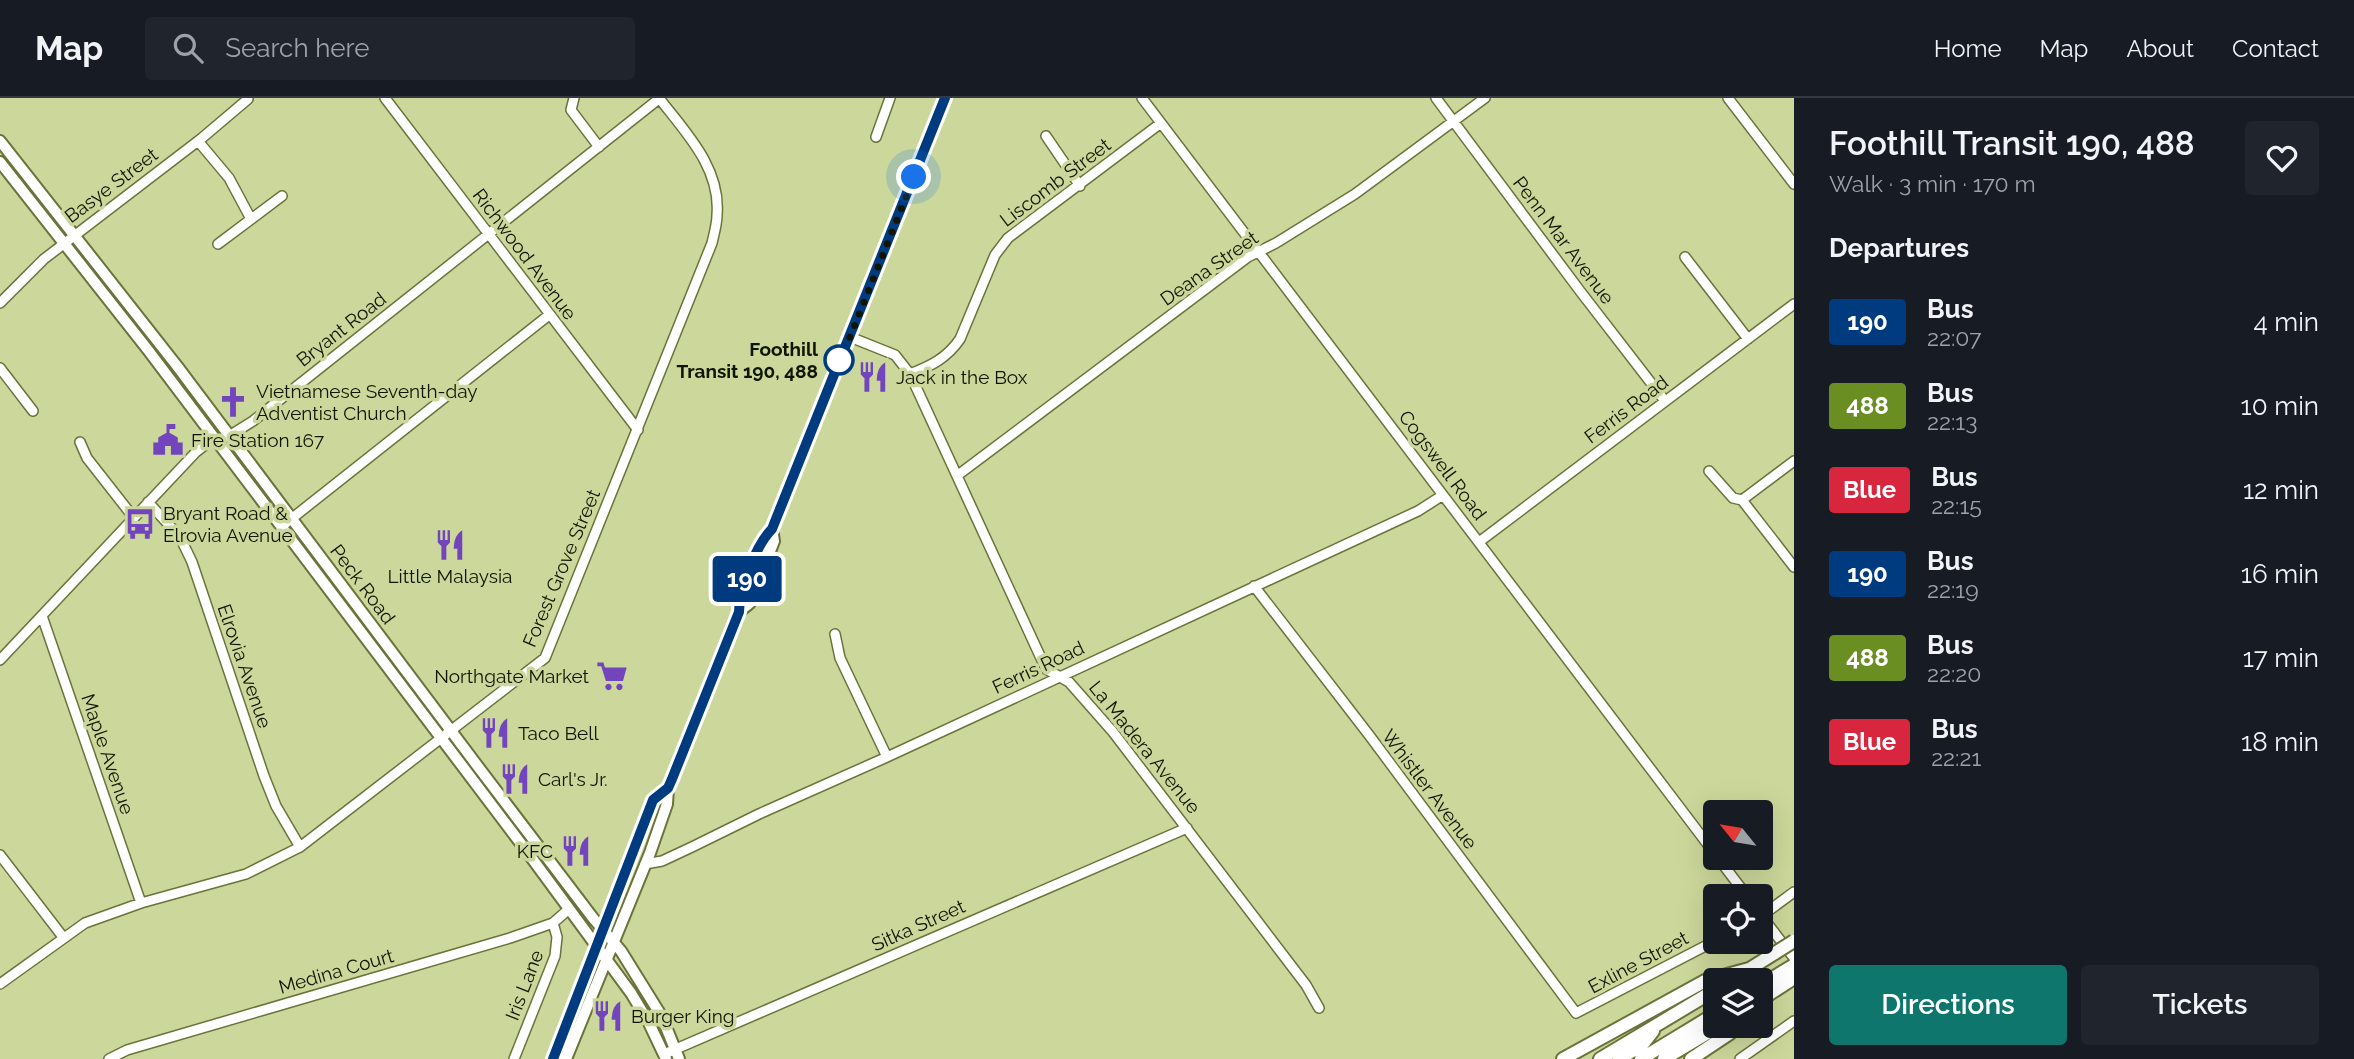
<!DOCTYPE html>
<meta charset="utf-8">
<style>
:root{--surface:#171b24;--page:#20242c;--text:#f1f3f6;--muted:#9ea1a6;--line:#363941;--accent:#0f766e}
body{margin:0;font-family:Raleway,sans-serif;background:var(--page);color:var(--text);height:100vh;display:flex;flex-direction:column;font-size:26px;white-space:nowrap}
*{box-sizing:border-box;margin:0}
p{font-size:23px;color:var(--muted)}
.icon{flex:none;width:38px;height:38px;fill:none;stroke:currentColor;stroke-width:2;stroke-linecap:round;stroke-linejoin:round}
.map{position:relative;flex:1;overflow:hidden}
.panel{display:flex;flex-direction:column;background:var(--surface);width:560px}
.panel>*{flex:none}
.badge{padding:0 14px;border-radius:5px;font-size:24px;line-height:46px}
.needle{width:46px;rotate:300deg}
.fabs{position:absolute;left:1703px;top:702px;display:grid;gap:14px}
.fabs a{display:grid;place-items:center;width:70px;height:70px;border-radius:7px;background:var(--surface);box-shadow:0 7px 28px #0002;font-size:35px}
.you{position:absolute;width:35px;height:35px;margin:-18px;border:5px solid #fff;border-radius:50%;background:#1a73e8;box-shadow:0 0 0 10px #1a73e833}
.map>.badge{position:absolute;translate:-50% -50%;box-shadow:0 0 0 4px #fff}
h2{padding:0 35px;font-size:26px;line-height:63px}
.round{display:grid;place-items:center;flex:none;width:74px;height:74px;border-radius:7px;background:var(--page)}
.summary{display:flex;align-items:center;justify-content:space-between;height:119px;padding:0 35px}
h1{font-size:33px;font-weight:600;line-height:52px}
.action{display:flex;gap:14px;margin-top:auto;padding:14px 35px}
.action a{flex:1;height:80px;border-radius:7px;background:var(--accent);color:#fff;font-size:28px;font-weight:600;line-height:80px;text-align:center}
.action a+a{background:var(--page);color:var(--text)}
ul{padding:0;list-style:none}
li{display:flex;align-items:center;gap:21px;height:84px;padding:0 35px}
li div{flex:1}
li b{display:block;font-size:26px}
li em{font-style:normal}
li .badge{min-width:77px;font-weight:700;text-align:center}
header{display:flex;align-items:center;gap:42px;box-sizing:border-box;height:98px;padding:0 35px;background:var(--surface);border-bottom:2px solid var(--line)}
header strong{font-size:33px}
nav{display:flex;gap:38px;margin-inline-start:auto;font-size:24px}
.search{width:490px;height:63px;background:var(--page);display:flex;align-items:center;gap:18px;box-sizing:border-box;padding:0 24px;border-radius:7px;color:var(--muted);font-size:26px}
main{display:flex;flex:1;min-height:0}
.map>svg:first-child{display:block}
</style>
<header>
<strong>Map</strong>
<div class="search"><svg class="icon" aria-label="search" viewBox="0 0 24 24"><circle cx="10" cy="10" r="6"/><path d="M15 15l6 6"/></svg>Search here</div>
<nav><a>Home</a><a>Map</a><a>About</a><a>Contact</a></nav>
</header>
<main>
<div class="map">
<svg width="1794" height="961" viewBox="0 0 1794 961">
<rect width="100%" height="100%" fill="#ccd79b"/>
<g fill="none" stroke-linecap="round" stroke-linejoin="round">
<defs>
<path id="minor" d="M385 0 638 332
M574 0 571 12 599 49
M1142 0 1715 756
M1436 0 1580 193 1665 303
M1728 0 1794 86
M1046 38 1080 88
M876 39 890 0
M198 43 229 80 251 121
M218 146 282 98
M1685 159 1748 241
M0 205 44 161 202 40 248 1
M850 239 895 257 910 276 1046 571 1069 584 1113 634 1306 887 1319 910
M0 270 33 313
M910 276C931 268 947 260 960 241L995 157 1008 140 1161 25
M80 344 87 360 134 420
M1709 373 1733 400 1742 402 1794 469
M958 377 1248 159 1276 145 1355 96 1485 0
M1742 402 1794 363
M148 404 180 439 192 464 264 678 276 708 300 749
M281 429 549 217
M1479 444 1794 206
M1254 488 1369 637 1576 915 1715 843
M42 518 141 805
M835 536 840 560 887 659
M0 562 196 354 209 344 229 338 253 323 660 0
M0 757 63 839
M1718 760 1747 798
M645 766 662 763 692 749 759 716 887 659 1418 413 1443 397
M1760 816 1794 860
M1760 819 1794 794
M0 886 85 825 141 805 246 776 300 749 545 560 712 145C714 136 717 126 717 117 721 70 686 35 659 0
M669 954 1187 730
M109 961 127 952 510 840 553 825 569 811
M514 961 555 858 557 839 553 825
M1740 961 1794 923"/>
<path id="major" d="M0 43 177 268 479 670 593 820 621 853 662 919 679 961
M0 64 148 252 528 755 631 895 649 925 666 961
M739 514C739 492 756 447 772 431L945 0
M553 961 653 702 668 690
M566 961 650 755 667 706 668 690 734 524 739 514 750 505 774 443 772 431"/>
<path id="highway" d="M1743 875 1775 855
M1760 888 1794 867
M1760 902 1794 880
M1563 961 1705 883 1749 871
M1600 961 1715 892
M1619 961 1642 947 1653 933
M1641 961 1715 916
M1664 961 1719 928
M1691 961 1730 935 1735 928"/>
</defs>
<use href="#minor" stroke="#6a733a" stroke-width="12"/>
<use href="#major" stroke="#6a733a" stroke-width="14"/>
<use href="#highway" stroke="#6a733a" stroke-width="16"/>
<use href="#minor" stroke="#fff" stroke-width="9"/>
<use href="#major" stroke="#fff" stroke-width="10"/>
<use href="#highway" stroke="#fff" stroke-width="12"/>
<defs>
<path id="highway-bridge" d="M1775 855 1794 843"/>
</defs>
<use href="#highway-bridge" stroke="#6a733a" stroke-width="16" stroke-linecap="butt"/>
<use href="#highway-bridge" stroke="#fff" stroke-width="12"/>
</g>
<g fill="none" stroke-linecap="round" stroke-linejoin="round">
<defs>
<path id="line" d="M553 961 653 702 668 690 672 681 739 514C739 491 756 447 772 431L945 0"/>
</defs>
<use href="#line" stroke="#fff" stroke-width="16"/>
<use href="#line" stroke="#003b80" stroke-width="10"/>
<path stroke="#111401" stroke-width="7" stroke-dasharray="0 12.6" d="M839 262 850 239 914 79"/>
</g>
<defs>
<symbol id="restaurant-bare" viewBox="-9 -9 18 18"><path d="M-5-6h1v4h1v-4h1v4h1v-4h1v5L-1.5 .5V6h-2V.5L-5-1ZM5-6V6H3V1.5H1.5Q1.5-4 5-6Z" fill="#7245bd" stroke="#ccd79b" stroke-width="2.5" paint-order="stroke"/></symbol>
<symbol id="church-bare" viewBox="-9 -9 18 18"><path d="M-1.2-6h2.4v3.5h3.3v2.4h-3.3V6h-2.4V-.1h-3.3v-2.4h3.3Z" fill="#7245bd" stroke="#ccd79b" stroke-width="2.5" paint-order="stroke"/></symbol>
<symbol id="civic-bare" viewBox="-9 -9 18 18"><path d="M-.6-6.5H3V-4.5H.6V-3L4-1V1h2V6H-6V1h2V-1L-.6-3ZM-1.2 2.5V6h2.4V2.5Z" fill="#7245bd" stroke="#ccd79b" stroke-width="2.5" paint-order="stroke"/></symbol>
<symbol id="bus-bare" viewBox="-9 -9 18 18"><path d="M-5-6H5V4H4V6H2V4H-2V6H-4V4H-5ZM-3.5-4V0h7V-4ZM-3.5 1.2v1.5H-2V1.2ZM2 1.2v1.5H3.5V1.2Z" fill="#7245bd" stroke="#ccd79b" stroke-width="2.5" paint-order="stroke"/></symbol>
<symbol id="supermarket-bare" viewBox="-9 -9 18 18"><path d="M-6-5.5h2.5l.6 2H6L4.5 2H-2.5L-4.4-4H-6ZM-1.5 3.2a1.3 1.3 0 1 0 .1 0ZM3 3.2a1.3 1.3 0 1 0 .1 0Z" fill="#7245bd" stroke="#ccd79b" stroke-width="2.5" paint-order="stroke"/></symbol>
</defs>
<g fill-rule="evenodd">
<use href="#restaurant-bare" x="851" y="257" width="44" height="44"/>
<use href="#church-bare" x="211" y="282" width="44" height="44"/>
<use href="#civic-bare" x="146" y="320" width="44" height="44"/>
<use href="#bus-bare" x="118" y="404" width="44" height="44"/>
<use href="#restaurant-bare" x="428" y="425" width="44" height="44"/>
<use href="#supermarket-bare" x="590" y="556" width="44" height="44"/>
<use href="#restaurant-bare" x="473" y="613" width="44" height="44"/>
<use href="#restaurant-bare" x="493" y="659" width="44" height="44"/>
<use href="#restaurant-bare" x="554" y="731" width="44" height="44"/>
<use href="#restaurant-bare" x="586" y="896" width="44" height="44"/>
</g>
<circle fill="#fff" stroke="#003b80" stroke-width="3.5" cx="839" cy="262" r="14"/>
<g text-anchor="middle" stroke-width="7" stroke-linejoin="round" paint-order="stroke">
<g font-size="19" fill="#111401" stroke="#ccd79b">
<text transform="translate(1055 84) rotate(-37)" y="7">Liscomb Street</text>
<text transform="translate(111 87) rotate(-37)" y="7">Basye Street</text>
<text transform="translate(1564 142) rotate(53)" y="7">Penn Mar Avenue</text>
<text transform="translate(525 156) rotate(53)" y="7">Richwood Avenue</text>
<text transform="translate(1209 170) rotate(-35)" y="7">Deana Street</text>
<text transform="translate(341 231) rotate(-38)" y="7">Bryant Road</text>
<text transform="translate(1626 311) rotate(-37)" y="7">Ferris Road</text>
<text transform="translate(1443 367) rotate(53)" y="7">Cogswell Road</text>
<text transform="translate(561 470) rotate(-67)" y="7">Forest Grove Street</text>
<text transform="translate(363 486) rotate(53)" y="7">Peck Road</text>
<text transform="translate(245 568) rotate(71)" y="7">Elrovia Avenue</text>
<text transform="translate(1038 569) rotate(-25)" y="7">Ferris Road</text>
<text transform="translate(1145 649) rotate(51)" y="7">La Madera Avenue</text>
<text transform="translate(108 656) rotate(71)" y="7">Maple Avenue</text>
<text transform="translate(1430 691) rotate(53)" y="7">Whistler Avenue</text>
<text transform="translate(918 827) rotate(-24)" y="7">Sitka Street</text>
<text transform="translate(1638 864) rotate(-28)" y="7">Exline Street</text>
<text transform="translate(336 873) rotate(-16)" y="7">Medina Court</text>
<text transform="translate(524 887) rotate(-69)" y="7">Iris Lane</text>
</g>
<g font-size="19" font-weight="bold" fill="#111401" stroke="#ccd79b" text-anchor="end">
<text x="818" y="258">Foothill<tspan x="818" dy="22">Transit 190, 488</tspan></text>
</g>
<g font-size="19" fill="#111401" stroke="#ccd79b" text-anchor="start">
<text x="896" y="286">Jack in the Box</text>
<text x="256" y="300">Vietnamese Seventh-day<tspan x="256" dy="22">Adventist Church</tspan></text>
<text x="191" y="349">Fire Station 167</text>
<text x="163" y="422">Bryant Road &amp;<tspan x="163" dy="22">Elrovia Avenue</tspan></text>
<text x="450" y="485" text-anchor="middle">Little Malaysia</text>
<text x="589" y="585" text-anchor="end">Northgate Market</text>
<text x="518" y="642">Taco Bell</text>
<text x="538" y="688">Carl's Jr.</text>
<text x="553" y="760" text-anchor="end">KFC</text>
<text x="631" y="925">Burger King</text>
</g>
</g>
</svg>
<div class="fabs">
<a><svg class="needle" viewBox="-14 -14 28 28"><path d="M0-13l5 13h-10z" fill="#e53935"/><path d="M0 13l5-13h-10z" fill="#9ea1a6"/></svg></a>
<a><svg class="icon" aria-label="locate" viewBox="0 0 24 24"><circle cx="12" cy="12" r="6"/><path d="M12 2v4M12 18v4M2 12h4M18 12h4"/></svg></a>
<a><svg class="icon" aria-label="layers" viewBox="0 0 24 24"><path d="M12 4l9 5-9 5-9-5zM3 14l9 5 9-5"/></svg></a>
</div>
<div class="you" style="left:914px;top:79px"></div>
<b class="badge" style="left:747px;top:481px;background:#003b80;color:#fff">190</b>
</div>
<section class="panel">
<div class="summary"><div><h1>Foothill Transit 190, 488</h1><p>Walk · 3 min · 170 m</p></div><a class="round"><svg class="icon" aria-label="heart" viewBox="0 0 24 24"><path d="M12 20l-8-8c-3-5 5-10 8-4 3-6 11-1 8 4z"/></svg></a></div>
<h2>Departures</h2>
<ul>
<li><span class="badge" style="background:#003b80;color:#fff">190</span><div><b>Bus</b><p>22:07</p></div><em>4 min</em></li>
<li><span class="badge" style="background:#6b8e23;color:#fff">488</span><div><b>Bus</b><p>22:13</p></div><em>10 min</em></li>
<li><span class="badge" style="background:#d7263d;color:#fff">Blue</span><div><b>Bus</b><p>22:15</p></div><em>12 min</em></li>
<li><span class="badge" style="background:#003b80;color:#fff">190</span><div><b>Bus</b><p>22:19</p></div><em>16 min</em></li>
<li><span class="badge" style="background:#6b8e23;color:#fff">488</span><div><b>Bus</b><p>22:20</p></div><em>17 min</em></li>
<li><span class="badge" style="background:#d7263d;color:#fff">Blue</span><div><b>Bus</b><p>22:21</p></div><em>18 min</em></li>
</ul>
<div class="action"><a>Directions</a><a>Tickets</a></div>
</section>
</main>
